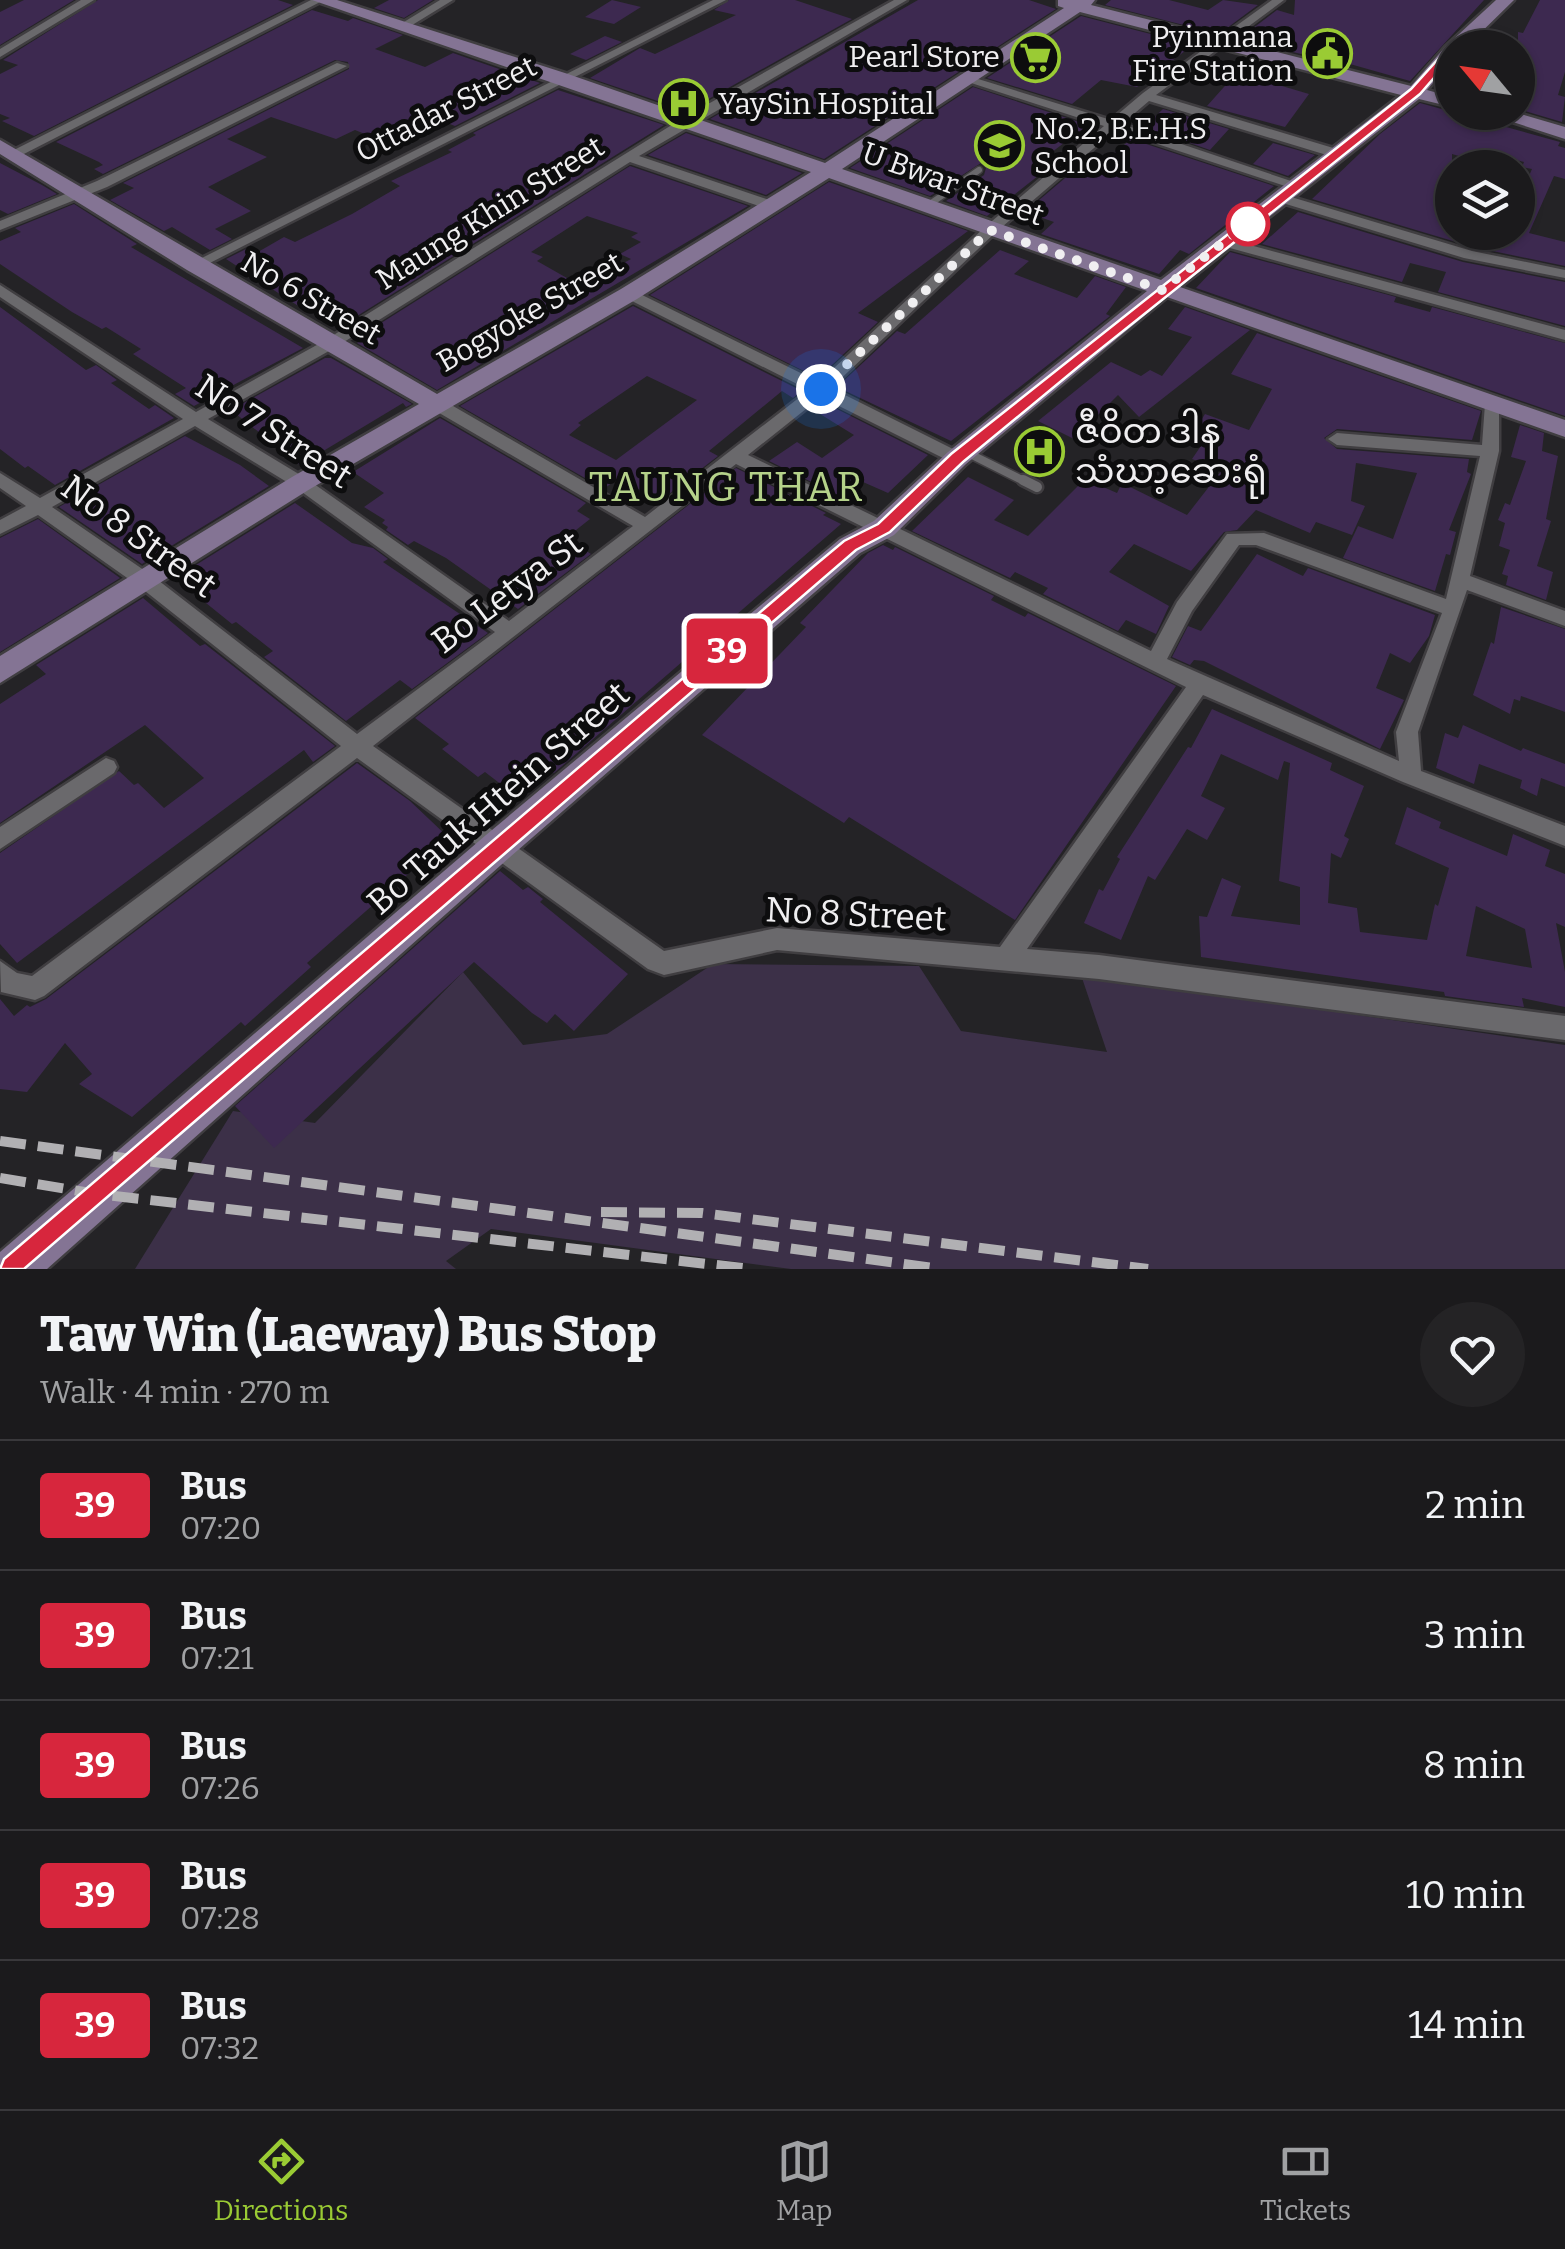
<!DOCTYPE html>
<meta charset="utf-8">
<style>
:root{--surface:#1b1a1c;--page:#242325;--text:#f1f3f6;--muted:#a0a1a3;--line:#39383b;--accent:#9acb34}
body{margin:0;font-family:Bitter,"Noto Sans Myanmar",serif;background:var(--page);color:var(--text);height:100vh;display:flex;flex-direction:column;font-size:38px;white-space:nowrap}
*{box-sizing:border-box;margin:0}
p{font-size:32px;color:var(--muted)}
.icon{flex:none;width:55px;height:55px;fill:none;stroke:currentColor;stroke-width:2;stroke-linecap:round;stroke-linejoin:round}
.map{position:relative;height:1269px;overflow:hidden}
.side{display:flex;flex-direction:column;background:var(--surface);flex:1}
.side>*{flex:none}
.badge{padding:0 20px;border-radius:8px;font-size:35px;line-height:65px}
.needle{width:65px;rotate:299deg}
.buttons{position:absolute;left:1435px;top:30px;display:grid;gap:20px}
.buttons a{display:grid;place-items:center;width:100px;height:100px;border-radius:50%;background:var(--surface);box-shadow:0 2px 8px #0004,0 0 0 2px var(--line);font-size:50px}
.you{position:absolute;width:50px;height:50px;margin:-25px;border:8px solid #fff;border-radius:50%;background:#1a73e8;box-shadow:0 0 0 15px #1a73e833}
.map>.badge{position:absolute;translate:-50% -50%;box-shadow:0 0 0 5px #fff}
.round{display:grid;place-items:center;flex:none;width:105px;height:105px;border-radius:52px;background:var(--page)}
.head{display:flex;align-items:center;justify-content:space-between;height:170px;padding:0 40px}
h1{font-size:48px;font-weight:800;line-height:75px}
ul{padding:0;list-style:none}
li{display:flex;align-items:center;gap:30px;height:130px;padding:0 40px;border-top:2px solid var(--line)}
li div{flex:1}
li b{display:block;font-size:38px}
li em{font-style:normal}
li .badge{min-width:110px;font-weight:700;text-align:center}
.tabs{display:flex;justify-content:space-around;align-items:center;height:140px;border-top:2px solid var(--line);background:var(--surface);font-size:28px;color:var(--muted)}
.tabs a{display:grid;justify-items:center;gap:5px}
.tabs .active{color:var(--accent)}
.map>svg:first-child{display:block}
</style>
<div class="map">
<svg width="1565" height="1269" viewBox="0 0 1565 1269">
<rect width="100%" height="100%" fill="#242326"/>
<path fill="#3c3048" d="M713 964 919 966 961 1031 1107 1052 1081 975 1565 1045V1269H791L491 1229 446 1261 456 1269H135L233 1111 315 1123 463 972 523 1045 607 1034Z"/>
<path fill="#3d2950" fill-rule="evenodd" d="M24 0H74L0 45V12Z
M98 0H278L293 5 34 136 2 121 10 118 0 114V74L18 65 3 60Z
M389 0H433L404 18 374 8Z
M612 0 641 7 614 24 585 17Z
M729 0H795L852 19 687 111 590 78 640 48 655 54 736 15 714 10Z
M918 0H1029L1056 9 824 159 710 119Z
M1111 0H1169L1208 10 1223 0 1258 5 1219 34 1105 5Z
M1295 0H1484L1410 81 1304 51 1301 54 1269 46 1275 39 1248 32 1277 10 1294 15Z
M1540 0H1565V72L1558 95 1565 97 1562 122 1518 109V32L1523 33Z
M312 10 348 21 353 18 403 35 375 49 425 67 453 53 540 83 455 126 429 116 382 141 355 130 336 139 271 117 227 139 267 157 208 187 251 211 215 229 232 239 210 250 172 227 164 231 110 200 134 188 123 183 349 69 348 62 335 60 103 174 94 169 103 165 99 162 56 142Z
M1081 16 1193 45 1137 87 1101 80 1072 104 987 78Z
M605 36 622 42 586 60 570 54Z
M1258 62 1286 69 1272 83 1309 94 1285 127 1207 106 1240 69H1252Z
M973 87 1088 125 1044 158 1057 161 987 216 946 201 984 175 986 168 981 163 930 196 850 168Z
M558 90 664 125 341 326 315 309 306 311 226 259 248 248 258 252 284 237 295 242 352 214 400 186 391 181 452 152 448 150 476 135 473 133Z
M1420 103 1560 142 1558 146 1565 148V179L1554 176 1529 233 1565 242V266L1473 247 1312 199 1380 134ZM1486 152 1524 162 1522 167 1532 169 1518 201V232H1452V154L1479 162Z
M1163 109 1229 129 1210 150 1144 127Z
M686 133 802 173 766 195 648 155Z
M1131 139 1274 186 1189 254 1180 250 1159 274 1041 234 1054 222 1025 212 1078 167 1093 171Z
M1273 143 1315 155 1288 176 1253 164Z
M0 163 42 185 57 194 8 214 0 210Z
M630 166 748 206 437 390 357 343 363 339 359 337ZM587 216 638 233 631 237 641 242 620 254 631 259 581 286 537 261 543 257 531 252Z
M829 182 968 231 858 313 878 322 818 378 650 295Z
M74 204 137 244 131 247 303 348 194 406 175 394 186 388 133 354 141 349 106 327 102 329 72 312 0 264V241L21 232 15 228Z
M1298 212 1463 262 1565 282V326L1438 292 1446 272 1410 263 1402 282 1262 244Z
M1000 250 1029 261 1014 274 1077 298 1095 276 1126 287 1106 314 1110 316 951 441 837 387 897 331 905 334Z
M1230 252 1396 297 1394 302 1430 312 1432 307 1565 343V416L1196 288Z
M633 306 802 391 793 398 782 391 709 451 718 456 660 501 618 478 604 489 460 406ZM647 376 697 400 616 460 569 435 581 425 578 423Z
M0 307 86 370 96 365 117 380 111 383 149 409 155 405 174 418 55 485 28 466 25 468 0 449Z
M1185 307 1250 330 1139 417 1118 395 1074 439 1038 421 1111 362 1141 376 1150 370 1162 376 1192 337 1168 329Z
M1257 333 1481 411 1472 440 1337 429 1324 438 1337 449 1469 459 1467 472 1471 474 1449 530 1456 532 1450 555 1446 554 1435 591 1343 558 1358 526 1393 539 1417 473 1356 463 1351 501 1365 506 1352 535 1316 522 1310 533 1256 510 1237 530 1224 532 1191 571 1134 544 1109 572 1169 606 1156 634 1126 620 1118 631 1043 594 1048 588 1015 572 1010 578 912 531 968 477 1014 500 994 520 1028 536 1085 479 1117 493 1122 483 1187 515 1222 470 1192 459 1205 440 1192 435 1205 414 1249 430 1272 389 1231 374Z
M325 358H331L412 404 406 407 403 403 300 465 231 410Z
M821 401 928 455 888 493 863 482 844 498 769 461 797 442 822 458 854 435 812 409Z
M440 418 586 503 577 511 590 519 566 538 591 554 518 609 446 558 414 541 408 545 386 530 388 527 382 523 385 520 364 507 384 493 353 472Z
M1520 425 1544 433 1542 451 1558 456 1546 519 1551 521 1537 566 1553 572 1546 600 1506 585 1508 576 1502 574 1510 550 1499 546 1505 523 1498 520 1505 503 1510 505 1526 461 1511 457Z
M185 436 240 465 269 486 142 564 59 507Z
M736 468 826 513 823 515 841 524 554 773 551 771 520 799 485 772 478 777 442 749 449 744 415 718Z
M295 503 352 543 373 548 388 559 383 562 488 633 412 689 400 680 346 721 264 657 273 651 236 622 232 624 175 578Z
M38 519 120 578 0 652V538Z
M883 545 893 550 895 547 994 596 991 600 1025 617 1028 613 1176 686 1015 920 849 817 844 823 702 735 806 627 800 623 868 553Z
M1257 554 1303 576 1308 568 1435 615 1429 636 1410 663 1390 653 1376 688 1404 700 1380 749 1204 661 1194 660 1190 665 1172 657 1188 626 1201 631Z
M143 598 200 646 205 644 335 746 313 762 304 750 17 963 0 944V853L119 771 134 785 138 783 164 808 204 778 145 725 0 823V704L46 674 36 665Z
M1501 607 1565 629V712L1521 696 1520 701 1514 699 1510 714 1473 695 1491 642 1494 644Z
M1212 709 1332 763 1330 770 1364 786 1344 836 1349 839 1341 858 1331 853 1328 903 1357 908 1360 932 1427 940 1435 904 1438 906 1449 868 1395 844 1407 807 1441 822 1439 828 1507 856 1513 834 1550 850 1545 866 1565 874V927L1556 923 1565 972V1007L1522 998 1524 1007 1445 996 1444 992 1201 957 1199 916 1207 917 1222 878 1241 886 1231 916 1300 925V887L1279 881 1290 763 1284 761 1278 780 1221 754 1201 796 1225 808 1207 840 1187 829 1155 880 1148 876 1121 940 1084 923 1099 889 1103 891 1120 859 1117 857 1188 747 1191 748ZM1476 906 1525 929 1532 968 1466 956Z
M1463 725 1521 751 1523 748 1565 764V787L1541 778 1537 796 1520 788 1522 780 1479 764 1474 784 1436 768 1445 733 1458 738Z
M357 763 410 801 449 838 307 963 311 967 245 1026 241 1022 132 1117 79 1084 92 1074 65 1043 27 1092 0 1089V999L14 1016 27 1005 30 1007 46 999Z
M500 871 523 890 528 887 543 899 540 902 628 974 574 1031 555 1014 547 1023 532 1013 474 962 274 1148 235 1106Z"/>
<g fill="none" stroke-linecap="round" stroke-linejoin="round">
<defs>
<path id="lane-far2" d="M927 206 979 170"/>
<path id="lane-far1" d="M966 452 1028 483"/>
<path id="lane" d="M1023 480 1037 487"/>
<path id="street" d="M81 0H94L0 57V49Z
M311 0H324L18 157 6 154Z
M440 0H453L409 27 399 25Z
M713 0H726L200 268H190L188 265Z
M894 0H907L639 156 778 203V209H768L630 162 336 347 208 419 307 479 509 621 633 526 429 407V399H441L645 517 809 390 624 297V291H634L819 382 985 227 1104 126 962 80V74L1111 120 1143 93 1272 0H1284L1156 95 1340 150V156H1330L1149 101 1122 124 1303 185 1291 188 1115 130 995 233 831 388 963 454 966 458 963 462H951L821 397 748 455 1151 651 1177 602 1227 534 1264 533 1446 599 1480 456 1337 445 1328 439 1337 433 1482 445 1485 404 1487 400H1499V451L1470 576 1565 611V626L1467 590 1418 732 1421 771 1565 826V846L1403 782 1203 695 1027 949 1099 955 1565 1016V1040L1099 979 777 950 664 975 648 969 357 758 44 996 35 1000 1 992 0 961 17 973 32 976 341 746 140 587 38 515 0 534V520L26 506 0 488V473L40 498 183 419 0 297V285L196 412 324 341 683 118ZM195 426 295 487 495 632 357 734 154 577 52 507ZM736 464 1186 687 1000 947 777 928 664 951 373 746ZM1239 545H1256L1442 613 1396 732 1399 761 1167 659 1192 611Z
M337 63 347 66 107 187 0 230V221L97 181Z
M1281 194 1472 251 1565 270V278L1464 258 1276 201 1274 198Z
M1224 238 1565 330V340L1219 245V239Z
M106 758 114 761 117 767 114 773 0 849V827Z"/>
<path id="secondary" d="M312 0H337L568 74 825 163 1064 8 1058 6V0H1095L1091 5 1411 86 1446 46 1496 0H1514L1465 48H1452V60L1427 90 1452 97V107L1419 99 1180 287 1565 420V437L1167 297 966 464 894 535 860 553 510 857 47 1269H0V1252L486 835 840 539 874 521 948 452 1147 291 829 178 637 299 310 489 0 683V656L292 477 419 404 187 270 0 154V140L437 394 621 289 811 172ZM1080 12 1401 95 1161 280 842 169Z
M1482 112H1514L1565 127V139Z"/>
</defs>
<use href="#lane-far2" stroke="#403e41" stroke-width="9"/>
<use href="#lane-far1" stroke="#403e41" stroke-width="11"/>
<use href="#lane" stroke="#403e41" stroke-width="15"/>
<use href="#street" stroke="#403e41" stroke-width="5"/>
<use href="#secondary" stroke="#403e41" stroke-width="5"/>
<use href="#lane-far2" stroke="#6a696c" stroke-width="6"/>
<use href="#lane-far1" stroke="#6a696c" stroke-width="8"/>
<use href="#lane" stroke="#6a696c" stroke-width="10"/>
<use href="#street" fill="#6a696c" fill-rule="evenodd"/>
<use href="#secondary" fill="#847494" fill-rule="evenodd"/>
<path stroke="#b1b0b3" stroke-width="10" stroke-dasharray="26 12" stroke-linecap="butt" d="M0 1141 941 1269
M0 1178 97 1194 751 1269
M601 1212 702 1213 1148 1269"/>
</g>
<path fill="#d7263d" stroke="#fff" stroke-width="2.5" d="M1449 47 1458 50 1420 94 1083 363 963 462 890 532 856 550 24 1269H0L4 1259 814 566 844 541 878 524 951 454 1411 89Z"/>
<g fill="none" stroke-linecap="round" stroke-linejoin="round">
<path stroke="#f0eff1" stroke-width="10" stroke-dasharray="0 18" d="M821 389 990 230 1162 290 1252 220 1248 224"/>
</g>
<defs>
<symbol id="civic-ring" viewBox="-11 -11 22 22"><circle r="9.5" fill="#0d0d0e" stroke="#9acb34" stroke-width="1.5"/><path d="M-.6-6.5H3V-4.5H.6V-3L4-1V1h2V6H-6V1h2V-1L-.6-3ZM-1.2 2.5V6h2.4V2.5Z" fill="#9acb34"/></symbol>
<symbol id="supermarket-ring" viewBox="-11 -11 22 22"><circle r="9.5" fill="#0d0d0e" stroke="#9acb34" stroke-width="1.5"/><path d="M-6-5.5h2.5l.6 2H6L4.5 2H-2.5L-4.4-4H-6ZM-1.5 3.2a1.3 1.3 0 1 0 .1 0ZM3 3.2a1.3 1.3 0 1 0 .1 0Z" fill="#9acb34"/></symbol>
<symbol id="hospital-ring" viewBox="-11 -11 22 22"><circle r="9.5" fill="#0d0d0e" stroke="#9acb34" stroke-width="1.5"/><path d="M-5-5h3v3.5h4V-5h3V5h-3V1.5h-4V5h-3Z" fill="#9acb34"/></symbol>
<symbol id="school-ring" viewBox="-11 -11 22 22"><circle r="9.5" fill="#0d0d0e" stroke="#9acb34" stroke-width="1.5"/><path d="M0-5L7-2L0 1L-7-2ZM-4 1L0 2.5L4 1V4Q0 6-4 4Z" fill="#9acb34"/></symbol>
</defs>
<g fill-rule="evenodd">
<use href="#civic-ring" x="1300" y="26" width="55" height="55"/>
<use href="#supermarket-ring" x="1008" y="30" width="55" height="55"/>
<use href="#hospital-ring" x="656" y="76" width="55" height="55"/>
<use href="#school-ring" x="972" y="118" width="55" height="55"/>
<use href="#hospital-ring" x="1012" y="424" width="55" height="55"/>
</g>
<circle fill="#fff" stroke="#d7263d" stroke-width="5" cx="1248" cy="224" r="20"/>
<g text-anchor="middle" stroke-width="10" stroke-linejoin="round" paint-order="stroke">
<g font-size="30" fill="#f0eff1" stroke="#0d0d0e" text-anchor="end">
<text x="1293" y="47">Pyinmana<tspan x="1293" dy="34">Fire Station</tspan></text>
<text x="1000" y="67">Pearl Store</text>
<text x="718" y="114" text-anchor="start">YaySin Hospital</text>
<text x="1034" y="139" text-anchor="start">No.2, B.E.H.S<tspan x="1034" dy="34">School</tspan></text>
</g>
<g font-size="30" fill="#f0eff1" stroke="#0d0d0e">
<text transform="translate(446 109) rotate(-27)" y="10">Ottadar Street</text>
<text transform="translate(953 184) rotate(20)" y="10">U Bwar Street</text>
<text transform="translate(490 213) rotate(-32)" y="10">Maung Khin Street</text>
<text transform="translate(311 298) rotate(30)" y="10">No 6 Street</text>
<text transform="translate(530 312) rotate(-30)" y="10">Bogyoke Street</text>
</g>
<g font-size="35" fill="#f0eff1" stroke="#0d0d0e">
<text transform="translate(274 431) rotate(33)" y="12">No 7 Street</text>
<text transform="translate(139 536) rotate(36)" y="12">No 8 Street</text>
<text transform="translate(507 592) rotate(-37)" y="12">Bo Letya St</text>
<text transform="translate(498 798) rotate(-41)" y="12">Bo Tauk Htein Street</text>
<text transform="translate(856 914) rotate(3)" y="12">No 8 Street</text>
</g>
<g font-size="35" fill="#f0eff1" stroke="#0d0d0e" text-anchor="start">
<text x="1075" y="443">ဇီဝိတ ဒါန<tspan x="1075" dy="40">သံဃာ့ဆေးရုံ</tspan></text>
</g>
<g font-size="40" letter-spacing="2.5" fill="#b5d28a" stroke="#0d0d0e">
<text x="727" y="501">TAUNG THAR</text>
</g>
</g>
</svg>
<div class="buttons">
<a><svg class="needle" viewBox="-14 -14 28 28"><path d="M0-13l5 13h-10z" fill="#e53935"/><path d="M0 13l5-13h-10z" fill="#a0a1a3"/></svg></a>
<a><svg class="icon" aria-label="layers" viewBox="0 0 24 24"><path d="M12 4l9 5-9 5-9-5zM3 14l9 5 9-5"/></svg></a>
</div>
<div class="you" style="left:821px;top:389px"></div>
<b class="badge" style="left:727px;top:651px;background:#d7263d;color:#fff">39</b>
</div>
<section class="side">
<div class="head"><div><h1>Taw Win (Laeway) Bus Stop</h1><p>Walk · 4 min · 270 m</p></div><a class="round"><svg class="icon" aria-label="heart" viewBox="0 0 24 24"><path d="M12 20l-8-8c-3-5 5-10 8-4 3-6 11-1 8 4z"/></svg></a></div>
<ul>
<li><span class="badge" style="background:#d7263d;color:#fff">39</span><div><b>Bus</b><p>07:20</p></div><em>2 min</em></li>
<li><span class="badge" style="background:#d7263d;color:#fff">39</span><div><b>Bus</b><p>07:21</p></div><em>3 min</em></li>
<li><span class="badge" style="background:#d7263d;color:#fff">39</span><div><b>Bus</b><p>07:26</p></div><em>8 min</em></li>
<li><span class="badge" style="background:#d7263d;color:#fff">39</span><div><b>Bus</b><p>07:28</p></div><em>10 min</em></li>
<li><span class="badge" style="background:#d7263d;color:#fff">39</span><div><b>Bus</b><p>07:32</p></div><em>14 min</em></li>
</ul>
</section>
<nav class="tabs">
<a class="active"><svg class="icon" aria-label="directions" viewBox="0 0 24 24"><path d="M12 3l9 9-9 9-9-9zM9 14v-3h6M13 9l2 2-2 2"/></svg>Directions</a>
<a><svg class="icon" aria-label="map" viewBox="0 0 24 24"><path d="M3 6l6-2 6 2 6-2v14l-6 2-6-2-6 2zM9 4v14M15 6v14"/></svg>Map</a>
<a><svg class="icon" aria-label="tickets" viewBox="0 0 24 24"><path d="M3 7h18v10H3zM15 7v10"/></svg>Tickets</a>
</nav>
